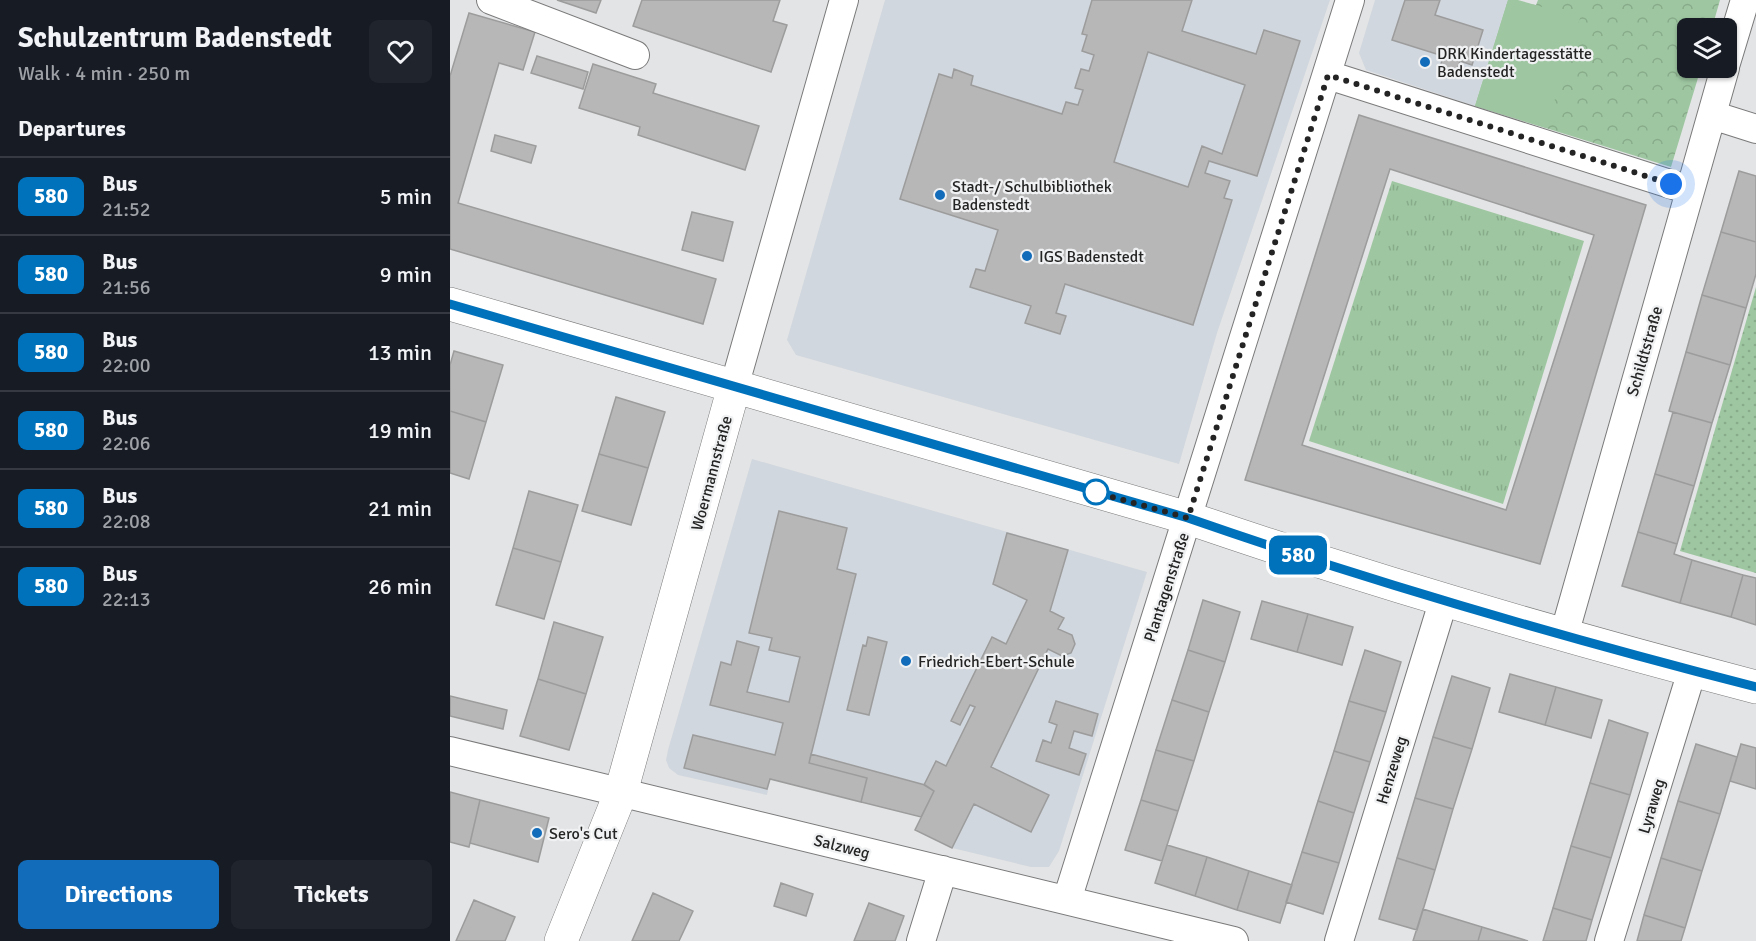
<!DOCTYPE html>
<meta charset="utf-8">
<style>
:root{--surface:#171b24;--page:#20242c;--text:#f1f3f6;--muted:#9ea1a6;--line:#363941;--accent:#126cb9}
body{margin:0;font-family:Signika,sans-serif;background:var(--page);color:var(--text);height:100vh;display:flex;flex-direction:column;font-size:22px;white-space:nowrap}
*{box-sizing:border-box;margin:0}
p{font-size:20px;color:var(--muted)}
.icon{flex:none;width:33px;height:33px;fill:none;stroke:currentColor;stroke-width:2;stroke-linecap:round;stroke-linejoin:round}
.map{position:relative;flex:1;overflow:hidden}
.sheet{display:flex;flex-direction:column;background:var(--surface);width:450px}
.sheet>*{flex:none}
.badge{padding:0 12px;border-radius:9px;font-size:21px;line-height:39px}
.buttons{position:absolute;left:1227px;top:18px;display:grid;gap:12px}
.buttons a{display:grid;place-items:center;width:60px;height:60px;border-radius:9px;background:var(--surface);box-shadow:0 2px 4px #0004;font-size:30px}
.you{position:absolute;width:30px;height:30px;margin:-15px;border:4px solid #fff;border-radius:50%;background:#1a73e8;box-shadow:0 0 0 9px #1a73e833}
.map>.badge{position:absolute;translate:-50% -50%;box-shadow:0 0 0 3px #fff}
h2{padding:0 18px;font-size:22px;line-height:54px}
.round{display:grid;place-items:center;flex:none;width:63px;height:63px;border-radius:9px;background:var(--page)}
.headline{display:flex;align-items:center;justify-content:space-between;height:102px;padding:0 18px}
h1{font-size:28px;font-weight:700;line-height:45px}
.button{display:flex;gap:12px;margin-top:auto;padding:12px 18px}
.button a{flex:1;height:69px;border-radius:9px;background:var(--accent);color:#fff;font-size:24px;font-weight:700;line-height:69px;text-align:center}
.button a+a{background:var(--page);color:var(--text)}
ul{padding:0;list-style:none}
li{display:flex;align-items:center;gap:18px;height:78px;padding:0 18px;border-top:2px solid var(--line)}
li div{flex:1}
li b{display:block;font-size:22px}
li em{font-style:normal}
li .badge{min-width:66px;font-weight:700;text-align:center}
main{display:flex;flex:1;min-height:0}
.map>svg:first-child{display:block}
</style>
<main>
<section class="sheet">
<div class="headline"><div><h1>Schulzentrum Badenstedt</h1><p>Walk · 4 min · 250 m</p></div><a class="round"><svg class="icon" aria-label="heart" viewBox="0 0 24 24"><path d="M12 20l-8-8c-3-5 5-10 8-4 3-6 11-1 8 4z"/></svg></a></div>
<h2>Departures</h2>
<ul>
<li><span class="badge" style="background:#0072bc;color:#fff">580</span><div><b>Bus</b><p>21:52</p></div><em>5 min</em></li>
<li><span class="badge" style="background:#0072bc;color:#fff">580</span><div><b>Bus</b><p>21:56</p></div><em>9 min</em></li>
<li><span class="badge" style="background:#0072bc;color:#fff">580</span><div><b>Bus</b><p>22:00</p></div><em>13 min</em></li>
<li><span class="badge" style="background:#0072bc;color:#fff">580</span><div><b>Bus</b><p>22:06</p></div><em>19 min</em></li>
<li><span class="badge" style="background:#0072bc;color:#fff">580</span><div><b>Bus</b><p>22:08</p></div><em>21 min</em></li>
<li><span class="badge" style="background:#0072bc;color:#fff">580</span><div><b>Bus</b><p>22:13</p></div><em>26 min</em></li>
</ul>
<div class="button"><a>Directions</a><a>Tickets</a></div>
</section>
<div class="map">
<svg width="1306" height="941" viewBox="0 0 1306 941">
<defs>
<pattern id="grass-tufts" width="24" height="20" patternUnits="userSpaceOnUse" patternTransform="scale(1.5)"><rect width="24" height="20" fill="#9ec7a1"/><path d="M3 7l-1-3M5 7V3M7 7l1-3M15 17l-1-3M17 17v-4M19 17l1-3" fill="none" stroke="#88ab8a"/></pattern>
<pattern id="park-crowns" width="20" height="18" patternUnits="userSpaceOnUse" patternTransform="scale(1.5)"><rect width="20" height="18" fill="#9ec7a1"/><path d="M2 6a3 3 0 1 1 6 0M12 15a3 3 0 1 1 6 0" fill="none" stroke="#88ab8a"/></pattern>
<pattern id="garden-dots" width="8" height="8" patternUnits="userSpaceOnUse" patternTransform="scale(1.5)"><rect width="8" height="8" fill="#9ec7a1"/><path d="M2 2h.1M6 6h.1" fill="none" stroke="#88ab8a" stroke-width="1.8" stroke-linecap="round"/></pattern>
</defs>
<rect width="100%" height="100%" fill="#e3e4e5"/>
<path fill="#d1d7de" d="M435 0H880L767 333 729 464 346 355 337 340Z
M925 0H1058L1025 106 916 70 909 53Z
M302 459 697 572 609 851 599 867H581L502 848 471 817 320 779 317 795 228 775 219 768 216 760 218 750Z"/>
<path fill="url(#grass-tufts)" d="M942 181 1134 241 1053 504 859 441Z"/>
<path fill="url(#park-crowns)" d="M1058 0 1086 5 1088 0H1270L1262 28H1238V68H1251L1221 167 1025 106Z"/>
<path fill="url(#garden-dots)" d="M1306 287V573L1230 551Z"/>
<path fill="#9ec7a1" d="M1058 0H1068L1130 18 1096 128 1025 106Z"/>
<path fill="#b8b7b8" stroke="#9c9c9c" stroke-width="1.5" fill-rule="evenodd" d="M107 0H151L146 13Z
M192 0H330L323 21 337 25 321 72 183 26Z
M642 0H742L732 31 806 54 814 30 850 41 807 176 759 161 755 173 780 181 774 198 782 200 743 325 615 284 606 313 616 316 610 334 575 323 581 306 520 287 526 269 535 271 548 230 450 199 489 74 502 78 504 69 523 76 521 85 612 114 616 102 628 105 633 90 625 88 631 69 639 71 644 55 632 51 637 35 632 34ZM698 52 795 85 772 154 752 146 738 187 664 162Z
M955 0H990L985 15 1033 30 1022 65 1010 61 1006 73 990 68 993 56 942 40Z
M19 13 85 32 73 70 49 63 8 203 266 279 253 324 0 249V76Z
M87 56 138 72 133 89 81 73Z
M143 64 206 84 203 93 309 126 295 170 188 135 190 127 129 108Z
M909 115 1196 205 1090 564 795 480ZM940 169 1144 235 1056 510 852 445Z
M45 135 86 146 81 163 41 151Z
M1289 171 1306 176V242L1271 232Z
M242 212 283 222 273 261 232 250Z
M1271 232 1306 242V274L1296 308 1252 295Z
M1252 295 1296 308 1280 365 1236 352Z
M4 351 53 365 36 422 0 411V365Z
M1236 352 1280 365 1262 423 1219 411Z
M166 397 215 412 198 468 149 454Z
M0 411 36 422 19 479 0 473Z
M1223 412 1262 423 1244 486 1205 474Z
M149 454 198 468 181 525 132 511Z
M1205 474 1244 486 1227 544 1188 532Z
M79 491 128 505 111 562 63 548Z
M329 511 397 528 387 569 406 574 359 763 417 778 411 802 320 779 317 789 234 768 243 735 325 755 333 723 260 705 271 662 281 665 287 641 309 647 297 692 339 702 350 657 319 650 322 638 299 633Z
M1188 532 1227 544 1224 554 1242 560 1230 603 1172 586Z
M557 533 618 550 600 611 614 618 608 629 622 635 625 644 621 653 612 656 598 649 541 767 599 795 581 832 524 804 502 848 465 830 484 791 474 785 486 761 496 766 525 707 520 705 510 725 501 721 542 637 556 644 577 600 543 584Z
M63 548 111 562 94 619 46 605Z
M1242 560 1293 575 1281 617 1230 603Z
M1293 575 1306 578V625L1281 617Z
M753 600 790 612 775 662 738 650Z
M812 601 858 614 847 652 801 639Z
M858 614 903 627 892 665 847 652Z
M104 622 153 637 136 694 88 679Z
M418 637 437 642 419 715 397 710 413 645 416 646Z
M738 650 775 662 759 712 722 700Z
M915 650 951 662 936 712 899 701Z
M1060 674 1106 687 1095 725 1049 712Z
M1002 676 1040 688 1022 749 983 737Z
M88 679 136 694 119 750 70 736Z
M1106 687 1152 700 1141 738 1095 725Z
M0 696 57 710 53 729 0 716Z
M722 700 759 712 744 761 706 750Z
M606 701 648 714 642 736 624 731 619 748 636 754 629 775 586 761 593 740 601 743 607 725 599 722Z
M899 701 936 712 920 762 884 751Z
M1159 720 1198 733 1180 795 1140 783Z
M983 737 1022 749 1003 809 965 798Z
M1246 744 1287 757 1270 814 1228 801Z
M1291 744 1306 748V789L1280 781Z
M706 750 744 761 728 811 691 800Z
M884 751 920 762 904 813 868 801Z
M361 754 475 785 484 791 471 817 411 802 417 778 359 763Z
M1140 783 1180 795 1161 858 1121 846Z
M0 792 30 800 19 847 0 842Z
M965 798 1003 809 985 870 947 858Z
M30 800 99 818 88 862 20 843Z
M691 800 728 811 712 861 675 850Z
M868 801 904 813 889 863 852 852Z
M1228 801 1270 814 1252 871 1211 858Z
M717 845 757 857 745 896 705 883Z
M1121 846 1161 858 1142 920 1103 908Z
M852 852 889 863 873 914 836 902Z
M757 857 799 871 787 910 745 896Z
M947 858 985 870 967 930 929 919Z
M1211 858 1252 871 1235 928 1194 915Z
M799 871 842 885 830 923 787 910Z
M331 883 363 894 356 916 324 906Z
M203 893 243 911 229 941H182Z
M24 900 65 917 55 941H6Z
M419 903 454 916 445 941H404Z
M1103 908 1142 920 1136 941H1093Z
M973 909 1032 927 1028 941H963Z
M1194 915 1235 928 1231 941H1187Z
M1032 927 1078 941H1028Z"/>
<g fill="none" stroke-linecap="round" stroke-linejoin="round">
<defs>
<path id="street" d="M41 0 185 55
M1276 63 1295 0
M878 75 1239 190
M1262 115 1306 129
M284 387 394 0
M1114 635 1275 68
M0 751 784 941
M617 900 900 0
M471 941 493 870
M889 941 994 599
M1159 941 1242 671"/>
<path id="secondary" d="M0 304 738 518C925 582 1115 637 1306 687
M111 941 171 792 284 387"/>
</defs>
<use href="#street" stroke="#7a7a7b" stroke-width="30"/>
<use href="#secondary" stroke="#7a7a7b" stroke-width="34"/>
<use href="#street" stroke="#fff" stroke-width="28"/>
<use href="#secondary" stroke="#fff" stroke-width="33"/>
</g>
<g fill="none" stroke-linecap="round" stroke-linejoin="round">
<defs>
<path id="line" d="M0 304 738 518C925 583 1115 638 1306 687"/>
</defs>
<use href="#line" stroke="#fff" stroke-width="14"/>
<use href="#line" stroke="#0072bc" stroke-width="9"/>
<path stroke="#242424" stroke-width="6" stroke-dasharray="0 10.8" d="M646 492H644L738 518 878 75 1221 184"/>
</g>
<g fill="#126cb9" stroke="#f0f1f2" stroke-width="2">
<circle cx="975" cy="62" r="6"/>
<circle cx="490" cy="195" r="6"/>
<circle cx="577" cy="256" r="6"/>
<circle cx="456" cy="661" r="6"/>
<circle cx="87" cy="833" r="6"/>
</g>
<circle fill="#fff" stroke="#0072bc" stroke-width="3" cx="646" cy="492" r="12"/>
<g text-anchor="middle" stroke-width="4.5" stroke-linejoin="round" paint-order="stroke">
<g font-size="16" fill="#242424" stroke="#f0f1f2" text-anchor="start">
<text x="987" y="59">DRK Kindertagesstätte<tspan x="987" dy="18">Badenstedt</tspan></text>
<text x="502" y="192">Stadt-/ Schulbibliothek<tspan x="502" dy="18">Badenstedt</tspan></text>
<text x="589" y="262">IGS Badenstedt</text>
<text x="468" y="667">Friedrich-Ebert-Schule</text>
<text x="99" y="839">Sero's Cut</text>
</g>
<g font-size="16" fill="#242424" stroke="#f0f1f2">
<text transform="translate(1194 351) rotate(-74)" y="6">Schildtstraße</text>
<text transform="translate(261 473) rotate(-75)" y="6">Woermannstraße</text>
<text transform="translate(716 587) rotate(-72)" y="6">Plantagenstraße</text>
<text transform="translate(941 770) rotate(-73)" y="6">Henzeweg</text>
<text transform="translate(1201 806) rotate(-73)" y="6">Lyraweg</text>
<text transform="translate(392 846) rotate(14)" y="6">Salzweg</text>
</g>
</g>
</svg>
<div class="buttons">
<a><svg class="icon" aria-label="layers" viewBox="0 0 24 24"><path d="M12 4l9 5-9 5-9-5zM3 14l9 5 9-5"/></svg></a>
</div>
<div class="you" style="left:1221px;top:184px"></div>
<b class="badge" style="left:848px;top:555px;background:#0072bc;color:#fff">580</b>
</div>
</main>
